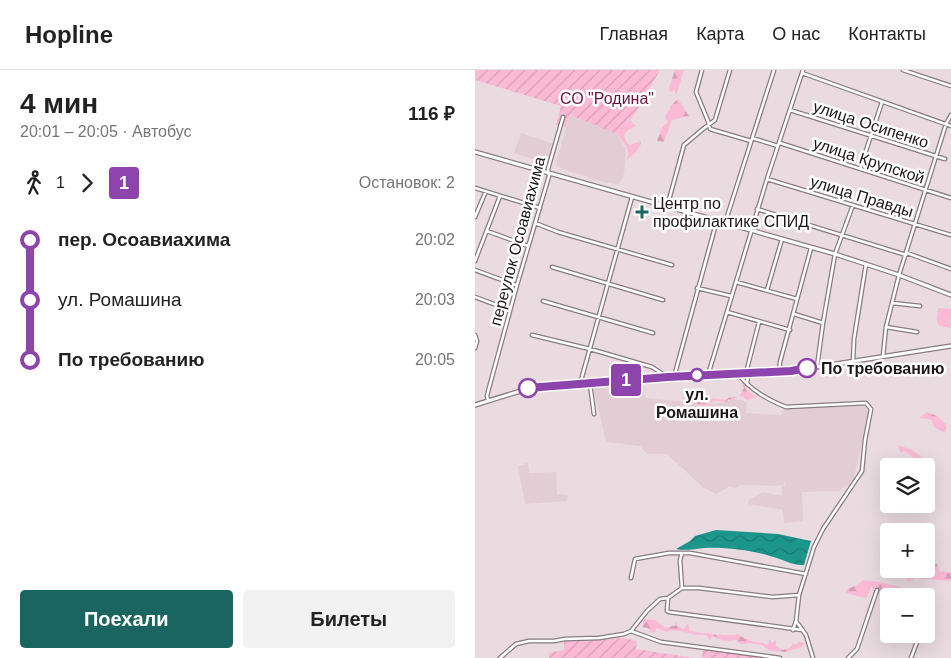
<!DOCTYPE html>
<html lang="ru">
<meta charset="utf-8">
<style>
:root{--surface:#fff;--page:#f2f2f2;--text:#222;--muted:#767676;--line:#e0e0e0;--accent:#1a655f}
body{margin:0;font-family:Arial,sans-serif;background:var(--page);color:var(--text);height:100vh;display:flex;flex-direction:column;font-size:19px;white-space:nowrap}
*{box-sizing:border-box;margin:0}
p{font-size:16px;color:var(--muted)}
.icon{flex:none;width:28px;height:28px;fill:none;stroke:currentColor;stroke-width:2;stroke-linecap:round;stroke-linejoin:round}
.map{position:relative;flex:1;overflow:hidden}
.sheet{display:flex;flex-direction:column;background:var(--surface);width:475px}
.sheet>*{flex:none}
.badge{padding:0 10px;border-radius:4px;font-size:18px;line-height:32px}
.buttons{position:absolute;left:405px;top:388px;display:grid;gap:10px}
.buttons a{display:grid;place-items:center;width:55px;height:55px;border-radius:5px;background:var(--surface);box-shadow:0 5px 20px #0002;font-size:25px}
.map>.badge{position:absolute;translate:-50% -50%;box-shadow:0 0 0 2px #fff}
.legs{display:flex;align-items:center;gap:8px;height:55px;padding:0 20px;font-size:16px}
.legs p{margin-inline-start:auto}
.head{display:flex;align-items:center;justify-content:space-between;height:85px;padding:0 20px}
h1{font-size:28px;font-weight:600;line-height:38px}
.button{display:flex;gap:10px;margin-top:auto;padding:10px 20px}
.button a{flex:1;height:58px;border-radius:5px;background:var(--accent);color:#fff;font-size:20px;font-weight:600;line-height:58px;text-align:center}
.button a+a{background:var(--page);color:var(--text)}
ul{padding:0 20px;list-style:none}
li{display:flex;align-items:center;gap:18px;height:60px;font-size:19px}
li i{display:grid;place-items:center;width:8px;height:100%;margin:0 6px;background:currentColor}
li i::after{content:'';width:12px;height:12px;margin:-6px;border:4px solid;border-radius:50%;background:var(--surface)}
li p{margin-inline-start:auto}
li:first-child i{background:linear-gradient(#0000 50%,currentColor 0)}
li:last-child i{background:linear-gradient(currentColor 50%,#0000 0)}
header{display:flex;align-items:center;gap:30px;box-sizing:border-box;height:70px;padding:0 25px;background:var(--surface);border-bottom:1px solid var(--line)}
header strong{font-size:24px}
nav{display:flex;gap:28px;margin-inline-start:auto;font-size:18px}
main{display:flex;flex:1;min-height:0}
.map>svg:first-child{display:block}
</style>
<header>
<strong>Hopline</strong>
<nav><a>Главная</a><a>Карта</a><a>О нас</a><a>Контакты</a></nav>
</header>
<main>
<section class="sheet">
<div class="head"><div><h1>4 мин</h1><p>20:01 – 20:05 · Автобус</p></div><b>116 ₽</b></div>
<div class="legs"><svg class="icon" aria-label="walk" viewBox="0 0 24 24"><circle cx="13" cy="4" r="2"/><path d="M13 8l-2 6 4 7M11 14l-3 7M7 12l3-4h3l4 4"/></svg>1<svg class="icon" aria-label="forward" viewBox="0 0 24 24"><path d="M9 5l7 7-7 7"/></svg><b class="badge" style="background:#8e44ad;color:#fff">1</b><p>Остановок: 2</p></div>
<ul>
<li><i style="color:#8e44ad"></i><b>пер. Осоавиахима</b><p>20:02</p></li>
<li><i style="color:#8e44ad"></i><span>ул. Ромашина</span><p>20:03</p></li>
<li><i style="color:#8e44ad"></i><b>По требованию</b><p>20:05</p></li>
</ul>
<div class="button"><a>Поехали</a><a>Билеты</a></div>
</section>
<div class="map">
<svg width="476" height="588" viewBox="0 0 476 588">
<defs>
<pattern id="forest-firs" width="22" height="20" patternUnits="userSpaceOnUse" patternTransform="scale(1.25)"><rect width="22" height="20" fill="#fabad4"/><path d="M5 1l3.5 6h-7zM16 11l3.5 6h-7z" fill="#d69fb5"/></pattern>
<pattern id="garden-furrows" width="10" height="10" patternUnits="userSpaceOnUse" patternTransform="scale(1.25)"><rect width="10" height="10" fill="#fabad4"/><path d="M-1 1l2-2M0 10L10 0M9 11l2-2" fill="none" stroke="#d69fb5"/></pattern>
<pattern id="water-waves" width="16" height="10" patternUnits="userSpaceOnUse" patternTransform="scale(1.25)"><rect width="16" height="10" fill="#1c958b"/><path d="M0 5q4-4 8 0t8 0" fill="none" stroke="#187971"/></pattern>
</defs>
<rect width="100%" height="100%" fill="#e9dbe0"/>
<path fill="#e3cdd5" d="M95 45 142 64 151 80 149 104 143 115 115 109 113 107 84 98V96L80 95Z
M46 63 79 74 73 94 39 83Z
M169 314V328L236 334 252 332 257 329 266 330 272 332 271 343 307 345V338L390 336 394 342 378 412 364 421 327 422 328 451 309 453 308 440 273 434 274 430 288 422 307 426 306 416H310V411L309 415 303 416 266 415 261 418 254 417 241 424 229 418 192 384H172L165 376 131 372 118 316Z
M53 393 54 403 81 402 82 424 93 425 92 431 50 434 43 396Z"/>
<path fill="url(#forest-firs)" d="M200 0H209L201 26 200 20 195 22 194 18Z
M203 29 214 46 197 50 189 72 182 71 187 57 193 52 190 46 195 39V36Z
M155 50 161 56 153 60 149 65 152 73 155 75 166 71V74L161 82 152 90C156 78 148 73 142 64Z
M267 313H269C272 322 275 323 282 327L274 329 273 331 267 326 255 330 253 329 252 332 240 331 231 335 209 332 208 328 221 327 223 330 232 331 238 328 250 330 255 327H264L269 318Z
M452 342 462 346 471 354 470 363 459 357C458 346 451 350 444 348Z
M423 375 437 380 455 393 448 395C441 391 436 384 429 381L426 383Z
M456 493 462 494 465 502 469 501 476 503V511L442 508 434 511 425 502 426 499 435 500 451 499V494Z
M388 510 404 512 426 517 428 521 449 523 452 527 435 526 411 518 406 520 403 526 399 524 398 518 396 517 392 527 390 528 371 523 372 519 382 515Z
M169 549 180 550 191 558 201 555 200 550 203 556 208 559 213 554 215 561C224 563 256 567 263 564L270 569 272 568 276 571 286 573 287 572 291 575 293 574 295 570 297 573 301 570V576L308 580 315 578 319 573 320 575 324 572 329 573 330 574 327 577 310 582 293 580 287 575 274 573 265 574 261 570 249 571 238 566 235 570 231 565C217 567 204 557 191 562L182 558 180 562 177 563 173 558 167 557Z"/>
<path fill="url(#garden-furrows)" d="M0 0H185L160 44 142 64 95 45 91 57 81 55 86 36 0 10Z
M149 568 162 571 161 579 219 588H74V583L89 580V570H124Z
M228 579 297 588H227Z"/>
<path fill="#fabad4" d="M463 238 476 239 475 258 465 256 462 252Z"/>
<path fill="url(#water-waves)" d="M241 460 303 464 336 471 329 495C318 496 307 489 295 486 275 480 250 477 229 478 219 479 211 481 201 479L215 471 220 466Z"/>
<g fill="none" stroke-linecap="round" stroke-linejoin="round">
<defs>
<path id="minor" d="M227 0 221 22 233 51 235 59 276 71
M428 0 476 16
M327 3 476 56
M315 40 470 89
M277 68 303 76
M305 73 476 128
M385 99 407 32
M292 109 476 165
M0 118 65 138
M192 137 209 75 228 59 240 50 255 0
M282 139 431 185
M0 147 11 121
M60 153 83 162 197 195
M250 153 299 0
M12 161 53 176
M432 183 476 199
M0 191 25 126
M77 197 188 230
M0 200 41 215
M261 212 322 229
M222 218 256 226
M292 220 307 169
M0 227 35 240
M68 231 178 263
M417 233 445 236
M252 242 315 260
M319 244 348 253
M411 257 442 262
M0 265 2 271 0 278
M57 265 115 279 177 297 191 306
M408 286 411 257 424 205 471 54 476 45
M378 291 379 269 391 194
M342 297 348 253 360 184 378 135
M304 302 305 292 336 178
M271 303 284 252
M263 304C276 320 291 329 311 337L391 333 396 339 390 370 387 401 348 459 339 477 324 525 321 551 331 565 338 588
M233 305 292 109 328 0
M199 307 242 150
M105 314 157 127
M115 314 119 344
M272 314 273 303
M13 330 12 326 14 318 42 215 74 106 73 99 88 47
M207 483 205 490 207 518
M156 508 160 489 194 483H215L331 504
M193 528 192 541 194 542 327 560
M451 536 454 526
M318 560 321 551
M156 561 186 572 305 588
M25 588 41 574 54 571H79L90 569 124 568 149 564 156 561 172 541 185 529 193 528 207 518H224L298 527 324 525
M373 588 382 579 402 520
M436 588 445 564"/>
<path id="tertiary" d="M0 82 360 184 424 205 476 225"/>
<path id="secondary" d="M0 335 52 319 193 307 316 301 476 276"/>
</defs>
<use href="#minor" stroke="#887c80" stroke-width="5"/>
<use href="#tertiary" stroke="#887c80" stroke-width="5.5"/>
<use href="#secondary" stroke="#887c80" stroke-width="5.5"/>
<use href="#minor" stroke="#fff" stroke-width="2.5"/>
<use href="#tertiary" stroke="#fff" stroke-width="3"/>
<use href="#secondary" stroke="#fff" stroke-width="3"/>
</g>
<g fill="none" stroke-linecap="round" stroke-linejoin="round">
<defs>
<path id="line-1" d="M53 318 193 307 316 301 332 298"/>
</defs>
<use href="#line-1" stroke="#fff" stroke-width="11"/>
<use href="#line-1" stroke="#8e44ad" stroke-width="8"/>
</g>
<path fill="#1a655f" stroke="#fff" stroke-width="2" d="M164.5 134.5h5v5h5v5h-5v5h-5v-5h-5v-5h5z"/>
<g fill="#fff" stroke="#8e44ad" stroke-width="2.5">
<circle cx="332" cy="298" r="9"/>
<circle cx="222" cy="305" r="6"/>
<circle cx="53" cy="318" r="9"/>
</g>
<g text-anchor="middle" stroke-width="5" stroke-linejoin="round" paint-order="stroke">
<g font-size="16" fill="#681441" stroke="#fff">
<text x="132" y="34">СО "Родина"</text>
</g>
<g font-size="16" fill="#1b1618" stroke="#fff">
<text transform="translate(396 54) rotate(18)" y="6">улица Осипенко</text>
<text transform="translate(394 90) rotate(18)" y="6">улица Крупской</text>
<text transform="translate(387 126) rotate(17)" y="6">улица Правды</text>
<text transform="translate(42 171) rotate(-75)" y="6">переулок Осоавиахима</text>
</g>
<g font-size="16" fill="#1b1618" stroke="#fff" text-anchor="start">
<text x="178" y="139">Центр по<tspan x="178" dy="18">профилактике СПИД</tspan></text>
</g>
<g font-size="16" font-weight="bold" fill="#1b1618" stroke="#fff" text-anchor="start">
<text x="346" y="304">По требованию</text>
<text x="222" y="330" text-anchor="middle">ул.<tspan x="222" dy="18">Ромашина</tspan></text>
</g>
</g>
</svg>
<div class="buttons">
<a><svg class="icon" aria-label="layers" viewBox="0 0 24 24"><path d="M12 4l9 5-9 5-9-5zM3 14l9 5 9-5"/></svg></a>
<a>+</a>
<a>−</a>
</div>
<b class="badge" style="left:151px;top:310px;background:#8e44ad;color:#fff">1</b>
</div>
</main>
